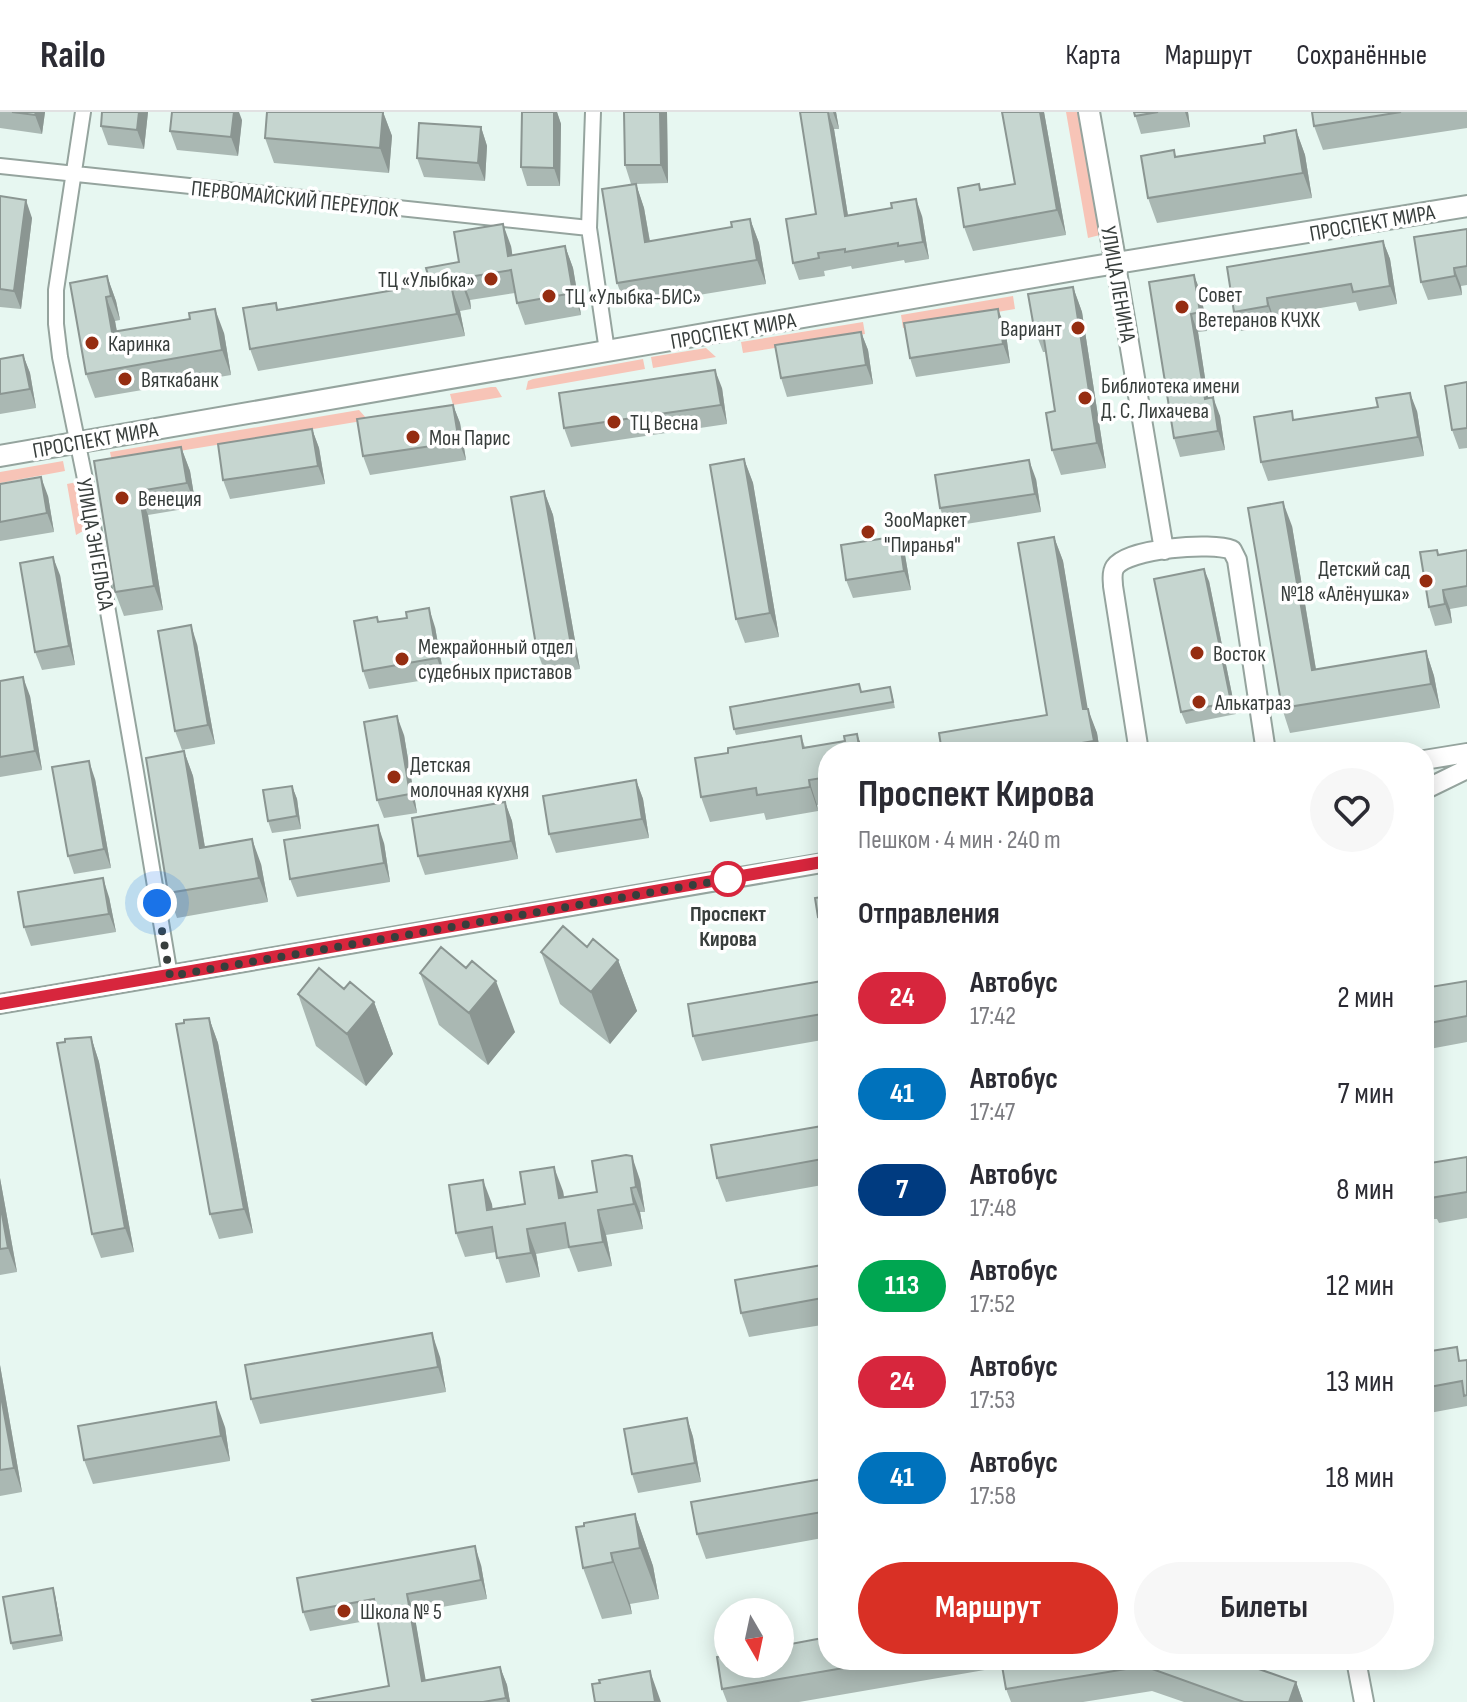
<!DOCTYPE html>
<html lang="ru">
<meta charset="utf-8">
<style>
:root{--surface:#fff;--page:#f7f7f7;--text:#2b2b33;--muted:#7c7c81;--line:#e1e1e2;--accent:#d93025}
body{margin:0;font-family:"Sofia Sans Condensed",sans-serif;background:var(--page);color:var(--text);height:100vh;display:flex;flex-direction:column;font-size:30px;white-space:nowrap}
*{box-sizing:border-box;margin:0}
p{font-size:26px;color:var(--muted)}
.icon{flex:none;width:44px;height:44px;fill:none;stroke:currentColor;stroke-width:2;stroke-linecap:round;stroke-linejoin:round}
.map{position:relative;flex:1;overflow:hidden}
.panel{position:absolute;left:818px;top:630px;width:616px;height:928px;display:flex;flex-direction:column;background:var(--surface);border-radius:32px;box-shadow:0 4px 20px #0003}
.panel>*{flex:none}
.badge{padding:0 16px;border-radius:26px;font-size:28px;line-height:52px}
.needle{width:52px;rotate:171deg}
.buttons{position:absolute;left:714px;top:1486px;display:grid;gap:16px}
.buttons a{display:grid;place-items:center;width:80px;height:80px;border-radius:50%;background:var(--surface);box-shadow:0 4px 20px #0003;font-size:40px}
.you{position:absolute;width:40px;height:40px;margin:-20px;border:6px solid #fff;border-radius:50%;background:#1a73e8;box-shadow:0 0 0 12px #1a73e833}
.map>.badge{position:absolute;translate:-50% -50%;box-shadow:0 0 0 4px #fff}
h2{padding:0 40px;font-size:30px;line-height:72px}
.round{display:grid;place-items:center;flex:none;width:84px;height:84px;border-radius:42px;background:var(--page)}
.overview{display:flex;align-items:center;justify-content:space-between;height:136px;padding:0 40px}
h1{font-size:38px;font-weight:700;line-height:60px}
.action{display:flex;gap:16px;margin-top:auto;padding:16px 40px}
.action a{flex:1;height:92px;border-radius:48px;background:var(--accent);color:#fff;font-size:32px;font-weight:700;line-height:92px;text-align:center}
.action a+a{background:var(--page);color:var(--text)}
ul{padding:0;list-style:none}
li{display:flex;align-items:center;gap:24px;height:96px;padding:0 40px}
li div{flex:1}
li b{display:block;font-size:30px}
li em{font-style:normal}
li .badge{min-width:88px;font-weight:700;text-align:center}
header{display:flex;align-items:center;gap:48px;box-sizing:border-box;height:112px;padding:0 40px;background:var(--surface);border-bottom:2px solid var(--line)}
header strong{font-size:38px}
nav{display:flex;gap:44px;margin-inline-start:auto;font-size:28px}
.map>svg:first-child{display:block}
</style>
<header>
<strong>Railo</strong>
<nav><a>Карта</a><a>Маршрут</a><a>Сохранённые</a></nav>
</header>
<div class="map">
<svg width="1467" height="1590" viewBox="0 0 1467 1590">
<rect width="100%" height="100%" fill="#e7f7f1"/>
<path fill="#f7c4b7" d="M1066 0H1080L1100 123 1088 126Z
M1013 184 1015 197 903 216 901 203Z
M863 210 865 222 743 241 741 230Z
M706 236 716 245 653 256 651 245Z
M643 247 645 257 526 278 528 269 533 267Z
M491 275H496L502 285 453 293 450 282Z
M359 298 368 308 112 350 110 340Z
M63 349 65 359 0 371V360Z
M77 370 84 415 83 419 76 423 67 372Z"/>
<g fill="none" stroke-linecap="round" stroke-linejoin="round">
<defs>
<path id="minor" d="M83 0 56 178V212L60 245 84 362 136 660 170 864
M593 0 589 116 607 239
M0 54 589 116"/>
<path id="tertiary" d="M1116 153 1164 438
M1139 640 1113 474C1113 468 1111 461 1115 455 1128 436 1212 430 1232 438L1237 448 1266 640
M1424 648 1467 641
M1424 678 1467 657
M0 892 828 750
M1356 1548 1364 1590"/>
<path id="secondary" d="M1089 0 1116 153
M0 344 1086 156 1467 94"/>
</defs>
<use href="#minor" stroke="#95a49e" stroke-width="18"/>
<use href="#tertiary" stroke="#95a49e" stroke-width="22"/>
<use href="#secondary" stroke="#95a49e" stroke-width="24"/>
<use href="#minor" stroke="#fff" stroke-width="14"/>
<use href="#tertiary" stroke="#fff" stroke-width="18"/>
<use href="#secondary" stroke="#fff" stroke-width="20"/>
</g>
<path fill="#aab8b3" d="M0 0H45L42 22 0 16Z
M148 0 144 37 108 33 101 14Z
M383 0 392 24 389 61 274 51 265 26Z
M522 0H557L561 12 560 74H527L521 55Z
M667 0 668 71 636 72 644 96 650 129 732 115 750 107 759 131 766 172 626 195 617 171 631 72 625 53Z
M800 0H836L839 17H834L848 104H922L929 147 905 151 904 148 852 157 851 154 824 159 825 164 799 168 793 151 816 102Z
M1044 0 1066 123 973 139 964 115 979 72 981 77 1015 72Z
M1134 0H1188L1190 15 1141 22Z
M1312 0H1467V16L1323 38 1314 14Z
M242 8 238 44 177 38 170 19Z
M481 15 487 34 485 69 424 65 417 46Z
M1296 18 1305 43 1312 86 1157 111 1148 86 1174 38 1176 45 1265 31Z
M0 84 32 106 21 197 0 195Z
M1467 117V173L1461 174 1462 183 1428 188 1421 170Z
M1383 129 1390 147 1397 192 1359 199 1356 190 1273 204 1275 213 1241 219 1234 200Z
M511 134 512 143 565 134 573 156 581 203 525 213 517 191 515 181 470 188 471 197 460 199 465 224 258 259 250 237 276 191 278 197 418 174 428 163 459 150Z
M107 164 116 189 120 208 115 209 117 219 190 207 224 221 231 263 95 286 86 262Z
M1149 170 1201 181 1207 219 1198 220 1208 286 1220 304 1225 338 1180 345 1174 326Z
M1073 175 1082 200 1106 356 1061 363 1052 338 1055 299 1046 240H1043L1034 216Z
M1005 215 1010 251 916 265 910 246Z
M861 220 868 238 873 272 787 285 781 266Z
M23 243 30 261 36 296 0 302V247Z
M1467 270V336L1459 337 1452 318Z
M722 276 727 312 571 335 564 316Z
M453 293 460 311 466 348 370 363 363 344Z
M1417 299 1424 344 1268 369 1261 350 1295 308Z
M312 317 319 336 325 372 230 387 223 368Z
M181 335 190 359 196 395 148 403 163 498 124 504 115 480 94 349Z
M744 347 753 371 779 525 745 531 736 507Z
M1036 367 1041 400 947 415 940 396Z
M0 372 48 384 54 420 0 429Z
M544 379 553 403 580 557 546 563 537 539Z
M1292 414 1316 557 1426 539 1434 564 1440 596 1290 621 1282 596Z
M1054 425 1063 449 1087 597 1097 621 1100 640H942L1047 603Z
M1467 438V494L1450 497 1452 511 1435 514 1429 495 1439 443Z
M905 443 911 478 853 486 846 468Z
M60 463 75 553 42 558 35 540Z
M1209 469 1236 602 1186 612 1181 600Z
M435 515 444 565 369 577 363 559Z
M197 532 215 632 182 638 175 619Z
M0 569 30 584 42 658 0 665Z
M862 579 892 581 895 596 736 623 734 617Z
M857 622 828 640V691L817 693 818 699 766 708 764 701 710 710 701 685 728 641 801 624 805 635 845 629Z
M404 623 417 701 384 706 377 688Z
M184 639 193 664 205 735 261 752 268 790 177 806 168 781Z
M95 667 111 756 74 762 68 744Z
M636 668 643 687 649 726 556 741 549 722Z
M292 674 297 687 301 717 272 721 268 709Z
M505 690 512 709 518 747 425 763 418 744Z
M384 731 390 770 297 785 290 767Z
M828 784V816L823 817 818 805Z
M109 785 116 820 31 834 24 815Z
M587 835 618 848 637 899 610 932 560 892 541 840Z
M420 861 515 920 488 953 439 913Z
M828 868V927L702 949 693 924Z
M1467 869V930L1424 938V876Z
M344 877 374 890 393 942 366 974 316 934 298 882Z
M209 906 218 931 253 1121 219 1127 210 1102Z
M91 925 99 950 134 1140 101 1146 92 1122Z
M828 1013V1072L726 1090 717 1066Z
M1467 1045V1106L1439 1111 1437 1107H1434L1425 1083 1427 1069Z
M0 1066 17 1160 0 1163Z
M640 1068 645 1100H640L643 1117 606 1123 612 1154 578 1160 569 1136 536 1142 540 1165 506 1171 496 1140 465 1145 456 1121 492 1092V1097L525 1092 563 1079 564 1086 597 1080Z
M828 1152V1212L749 1225 741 1201Z
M1424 1240 1462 1249 1467 1248V1294L1424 1302Z
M440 1245 446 1280 260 1312 251 1287Z
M0 1253 22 1380 0 1384Z
M687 1306 693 1325 701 1370 638 1381 632 1362Z
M225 1315 230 1349 93 1372 84 1348Z
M828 1366V1425L706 1447 697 1422Z
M635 1402 653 1454 659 1487 630 1492 632 1502 602 1507 583 1456 584 1414Z
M481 1453 487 1487 414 1500 425 1568 500 1555 507 1573 510 1590H313L389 1574 377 1507 310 1519 303 1500Z
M55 1483 63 1529 13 1538 11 1531Z
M828 1548H1233L1296 1570 1303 1590H1184L1152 1579 1083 1590H1011L1006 1577 1002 1555 799 1590H727L722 1577Z"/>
<path fill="#8b9692" d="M36 0H45L42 22 35 3Z
M139 0H148L144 37 137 18Z
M234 0H239L242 8 238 44 231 25Z
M383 0 392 24 389 61 380 36Z
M554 0H557L561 12 560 74 554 56Z
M660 0H667L668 71 661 53Z
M828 0 834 17 851 122 845 104Z
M833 0H836L839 17Z
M1040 0H1044L1066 123 1057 98Z
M1185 0H1188L1190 15Z
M481 15 487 34 485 69 478 51Z
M1296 18 1305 43 1312 86 1303 61Z
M636 72 644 96 654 154 645 130Z
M916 87 922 104 929 147 923 130Z
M26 88 32 106 21 197 14 179Z
M750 107 759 131 766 172 757 148Z
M503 112 511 134 516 166 508 144Z
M1383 129 1390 147 1397 192 1390 174Z
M565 134 573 156 581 203 573 181Z
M1454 156 1461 174 1462 183 1455 164Z
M1194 163 1201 181 1207 219 1200 200Z
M107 164 116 189 120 208 111 184Z
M462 166 470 188 471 197 463 175Z
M1073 175 1082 200 1106 356 1097 331Z
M452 177 460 199 465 224 457 202Z
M106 185 115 209 121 245 112 220Z
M1267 186 1273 204 1275 213 1268 194Z
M215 197 224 221 231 263 222 238Z
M998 197 1005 215 1010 251 1003 232Z
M1191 202 1198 220 1211 305 1205 287Z
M861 220 868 238 873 272 866 253Z
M23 243 30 261 36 296 30 277Z
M715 258 722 276 727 312 721 293Z
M1410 281 1417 299 1424 344 1418 325Z
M1213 285 1220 304 1225 338 1218 319Z
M453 293 460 311 466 348 459 330Z
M312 317 319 336 325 372 318 354Z
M181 335 190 359 196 395 187 371Z
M744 347 753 371 779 525 770 501Z
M1029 348 1036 367 1041 400 1035 382Z
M41 365 48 384 54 420 47 401Z
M139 379 148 403 163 498 154 474Z
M544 379 553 403 580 557 571 533Z
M1283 390 1292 414 1320 582 1312 558Z
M899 424 905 443 911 478 904 459Z
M1054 425 1063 449 1092 622 1083 597Z
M53 445 60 463 75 553 69 534Z
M1204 457 1209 469 1236 602 1231 590Z
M1443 478 1450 497 1452 511 1445 492Z
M429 496 435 515 444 565 437 546Z
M191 513 197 532 215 632 208 613Z
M1426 539 1434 564 1440 596 1431 572Z
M23 565 30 584 42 658 35 639Z
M1088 597 1097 621 1100 640H1098L1094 629Z
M397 604 404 623 417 701 410 682Z
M857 622 864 640H860Z
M184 639 193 664 209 760 200 736Z
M89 649 95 667 111 756 104 737Z
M636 668 643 687 649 726 642 707Z
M809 668 817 693 818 699 810 675Z
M292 674 297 687 301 717 297 704Z
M505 690 512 709 518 747 511 729Z
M378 713 384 731 390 770 384 751Z
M252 727 261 752 268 790 259 766Z
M103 766 109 785 116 820 109 802Z
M618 848 637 899 610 932 591 880Z
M496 869 515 920 488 953 469 901Z
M374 890 393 942 366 974 347 922Z
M209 906 218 931 253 1121 244 1097Z
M91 925 99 950 134 1140 125 1116Z
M632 1044 640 1068 645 1100 636 1075Z
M554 1055 563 1079 568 1111 559 1086Z
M0 1066 17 1160 8 1136 0 1091Z
M483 1068 492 1092 496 1122 487 1098Z
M631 1076 640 1100 643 1117 634 1092Z
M598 1098 606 1123 612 1154 603 1130Z
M527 1117 536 1142 540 1165 531 1141Z
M432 1221 440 1245 446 1280 438 1255Z
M0 1253 22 1380 14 1356 0 1279Z
M216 1290 225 1315 230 1349 221 1324Z
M687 1306 693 1325 701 1370 695 1351Z
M635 1402 653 1454 659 1487 640 1436Z
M475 1434 481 1453 487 1487 481 1468Z
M611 1441 630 1492 632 1502 613 1450Z
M53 1476 55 1483 63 1529 61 1523Z
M407 1482 414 1500 429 1587 422 1569Z
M500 1555 507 1573 510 1590H507L506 1586Z
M650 1559 661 1590H655Z
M1296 1570 1303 1590H1289Z"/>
<path fill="#c6d6d0" stroke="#8b9692" stroke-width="2" d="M12 0H36L35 3Z
M102 0H139L137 18 101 14Z
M172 0H234L231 25 170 19Z
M267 0H383L380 36 265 26Z
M522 0H554V56L521 55Z
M624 0H660L661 53H625Z
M800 0H828L845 104 892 96 891 91 916 87 923 130 898 134V131L845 140V137L818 141 819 146 793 151 786 107 816 102Z
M1002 0H1040L1057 98 964 115 958 76 979 72 980 78 1015 72Z
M1134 0H1158L1135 4Z
M1312 0H1401L1314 14Z
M419 11 481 15 478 51 417 46Z
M1296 18 1303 61 1148 86 1141 44 1174 38 1175 45 1265 31 1264 24Z
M636 72 645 130 732 115 731 110 750 107 757 148 617 171 602 77Z
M0 84 26 88 14 179 0 177Z
M503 112 508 144 565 134 573 181 517 191 511 158 462 166 463 175 452 177 457 202 250 237 243 196 276 191 277 198 418 174 416 165 428 163 426 156 459 150 454 120Z
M1467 117V154L1454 156 1455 164 1421 170 1414 125Z
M1383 129 1390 174 1353 180 1351 172 1267 186 1268 194 1234 200 1227 155Z
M1194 163 1200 200 1191 202 1205 287 1213 285 1218 319 1174 326 1149 170Z
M107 164 111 184 106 185 112 220 190 207 189 201 215 197 222 238 86 262 70 171Z
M1073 175 1097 331 1052 338 1046 301 1055 299 1042 214 1034 216 1028 182Z
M998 197 1003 232 910 246 904 211Z
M861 220 866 253 781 266 775 233Z
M23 243 30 277 0 282V247Z
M715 258 721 293 564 316 559 281Z
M1467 270V316L1452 318 1445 274Z
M1410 281 1418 325 1261 350 1254 305 1292 299 1293 308 1378 295 1376 286Z
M453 293 459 330 363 344 357 307Z
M312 317 318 354 223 368 218 332Z
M181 335 187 371 139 379 154 474 115 480 94 349Z
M744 347 770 501 736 507 710 353Z
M1029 348 1035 382 940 396 935 363Z
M41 365 47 401 0 410V372Z
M544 379 571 533 537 539 511 385Z
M1283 390 1312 558 1426 539 1431 572 1282 596 1248 396Z
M899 424 904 459 846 468 841 433Z
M1054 425 1083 597H1088L1094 629 1027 640H942L939 621 1047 603 1018 431Z
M1437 438 1438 443 1467 438V474L1443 478 1445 492 1429 495 1420 440Z
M53 445 69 534 35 540 20 451Z
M1204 457 1231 590 1181 600 1154 467Z
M429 496 437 546 363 559 354 509 377 505 378 510 407 506 406 500Z
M191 513 208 613 175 619 158 519Z
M23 565 35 639 0 645V569Z
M859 572 861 580 890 575 893 590 734 617 730 595Z
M397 604 410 682 377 688 364 610Z
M857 622 860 640H828V665L809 668 810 675 757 683 756 676 701 685 695 646 728 641V636L801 624 803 636 845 629 844 624Z
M184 639 200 736 252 727 259 766 168 781 146 646Z
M89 649 104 737 68 744 52 655Z
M636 668 642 707 549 722 543 684Z
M292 674 297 704 268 709 263 678Z
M505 690 511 729 418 744 412 706Z
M378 713 384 751 290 767 284 728Z
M103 766 109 802 24 815 18 780Z
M828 784V803L818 805 815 786Z
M563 814 587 835 593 827 618 848 591 880 541 840Z
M441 835 466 856 472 849 496 869 469 901 420 861Z
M319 856 344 877 350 870 374 890 347 922 298 882Z
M828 868V901L693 924 688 892Z
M1467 869V904L1424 912V876Z
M209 906 244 1097 210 1102 176 912 184 911V908Z
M91 925 125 1116 92 1122 57 931 65 930V927Z
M828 1013V1046L717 1066 711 1033Z
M626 1043 632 1044 636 1075 631 1076 634 1092 598 1098 603 1130 569 1135 565 1111 527 1117 531 1141 497 1146 492 1115 456 1121 449 1073 483 1068 487 1098 525 1092 520 1060 554 1055 559 1086 597 1080 592 1049Z
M1467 1045V1080L1430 1086 1429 1082 1425 1083 1424 1070 1427 1069 1424 1052Z
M0 1091 8 1136 0 1137Z
M828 1152V1185L741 1201 735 1168Z
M432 1221 438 1255 251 1287 245 1253Z
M1457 1235 1459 1249 1467 1248V1283L1464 1284 1462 1269 1424 1276V1240Z
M0 1279 14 1356 0 1358Z
M216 1290 221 1324 84 1348 78 1314Z
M687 1306 695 1351 632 1362 624 1317Z
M828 1366V1399L697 1422 691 1390Z
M635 1402 640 1436 611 1441 613 1450 583 1456 576 1415 584 1414V1411Z
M475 1434 481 1468 407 1482 422 1569 500 1555 506 1586 483 1590H313L312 1588 389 1574 374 1487 303 1500 297 1466Z
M53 1476 61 1523 11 1531 3 1485Z
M828 1525V1548H890L722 1577 717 1545 728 1543V1552H780V1534Z
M1001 1548H1233L1296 1570 1289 1590H1244L1144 1554 1006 1577Z
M650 1559 655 1590H595L592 1572 600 1571 599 1568Z"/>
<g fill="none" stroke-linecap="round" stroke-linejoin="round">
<defs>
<path id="line" d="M0 892 828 749"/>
</defs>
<use href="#line" stroke="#fff" stroke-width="18"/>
<use href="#line" stroke="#d7263d" stroke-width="12"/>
<path stroke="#383e3c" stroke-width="8" stroke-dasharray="0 14.4" d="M157 791 170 864 728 767"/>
</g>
<g fill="#952d11" stroke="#fff" stroke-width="3">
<circle cx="491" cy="167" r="8"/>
<circle cx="549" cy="184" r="8"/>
<circle cx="1182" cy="195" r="8"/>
<circle cx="1078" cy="216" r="8"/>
<circle cx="92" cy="231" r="8"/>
<circle cx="125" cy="267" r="8"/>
<circle cx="1085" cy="286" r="8"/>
<circle cx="614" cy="310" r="8"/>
<circle cx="413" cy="325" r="8"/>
<circle cx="122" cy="386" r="8"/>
<circle cx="868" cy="420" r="8"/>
<circle cx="1426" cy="469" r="8"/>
<circle cx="1197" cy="541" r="8"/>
<circle cx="402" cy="547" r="8"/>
<circle cx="1199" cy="590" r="8"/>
<circle cx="394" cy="665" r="8"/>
<circle cx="344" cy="1499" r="8"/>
</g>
<circle fill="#fff" stroke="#d7263d" stroke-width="4" cx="728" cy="767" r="16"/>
<g text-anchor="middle" stroke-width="7" stroke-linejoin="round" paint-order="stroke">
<g font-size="22" fill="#383e3c" stroke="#fff">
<text transform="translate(295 86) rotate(6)" y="8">ПЕРВОМАЙСКИЙ ПЕРЕУЛОК</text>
<text transform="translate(1372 110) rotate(-10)" y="8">ПРОСПЕКТ МИРА</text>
<text transform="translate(1119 172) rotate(80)" y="8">УЛИЦА ЛЕНИНА</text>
<text transform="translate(733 218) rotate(-10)" y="8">ПРОСПЕКТ МИРА</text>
<text transform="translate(95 327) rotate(-10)" y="8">ПРОСПЕКТ МИРА</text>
<text transform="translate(96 432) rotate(80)" y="8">УЛИЦА ЭНГЕЛЬСА</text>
</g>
<g font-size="22" fill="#383e3c" stroke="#fff" text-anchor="start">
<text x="475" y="175" text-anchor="end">ТЦ «Улыбка»</text>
<text x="1198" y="190">Совет<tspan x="1198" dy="25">Ветеранов КЧХК</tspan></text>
<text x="565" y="192">ТЦ «Улыбка-БИС»</text>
<text x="1062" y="224" text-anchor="end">Вариант</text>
<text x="108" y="239">Каринка</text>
<text x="141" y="275">Вяткабанк</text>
<text x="1101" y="281">Библиотека имени<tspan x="1101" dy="25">Д. С. Лихачева</tspan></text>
<text x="630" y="318">ТЦ Весна</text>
<text x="429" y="333">Мон Парис</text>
<text x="138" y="394">Венеция</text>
<text x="884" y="415">ЗооМаркет<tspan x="884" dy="25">"Пиранья"</tspan></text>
<text x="1410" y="464" text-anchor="end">Детский сад<tspan x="1410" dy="25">№18 «Алёнушка»</tspan></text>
<text x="418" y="542">Межрайонный отдел<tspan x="418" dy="25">судебных приставов</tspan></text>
<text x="1213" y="549">Восток</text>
<text x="1215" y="598">Алькатраз</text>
<text x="410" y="660">Детская<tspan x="410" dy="25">молочная кухня</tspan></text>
<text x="360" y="1507">Школа № 5</text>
</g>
<g font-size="22" font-weight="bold" fill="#383e3c" stroke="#fff">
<text x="728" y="809">Проспект<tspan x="728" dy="25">Кирова</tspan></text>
</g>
</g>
</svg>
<div class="buttons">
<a><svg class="needle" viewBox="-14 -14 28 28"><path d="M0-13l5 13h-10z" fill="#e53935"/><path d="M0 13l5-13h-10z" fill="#7c7c81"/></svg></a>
</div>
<div class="you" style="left:157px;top:791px"></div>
<section class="panel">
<div class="overview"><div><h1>Проспект Кирова</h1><p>Пешком · 4 мин · 240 m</p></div><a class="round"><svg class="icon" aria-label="heart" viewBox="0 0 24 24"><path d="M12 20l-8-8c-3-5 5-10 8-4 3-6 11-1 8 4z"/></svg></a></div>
<h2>Отправления</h2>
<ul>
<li><span class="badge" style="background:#d7263d;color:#fff">24</span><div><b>Автобус</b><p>17:42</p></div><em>2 мин</em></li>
<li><span class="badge" style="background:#0072bc;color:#fff">41</span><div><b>Автобус</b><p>17:47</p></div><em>7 мин</em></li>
<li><span class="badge" style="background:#003b80;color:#fff">7</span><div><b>Автобус</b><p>17:48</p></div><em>8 мин</em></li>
<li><span class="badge" style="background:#00a651;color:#fff">113</span><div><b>Автобус</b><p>17:52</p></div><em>12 мин</em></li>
<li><span class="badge" style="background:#d7263d;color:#fff">24</span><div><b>Автобус</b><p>17:53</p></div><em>13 мин</em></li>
<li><span class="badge" style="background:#0072bc;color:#fff">41</span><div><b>Автобус</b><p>17:58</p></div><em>18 мин</em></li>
</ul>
<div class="action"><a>Маршрут</a><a>Билеты</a></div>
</section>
</div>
